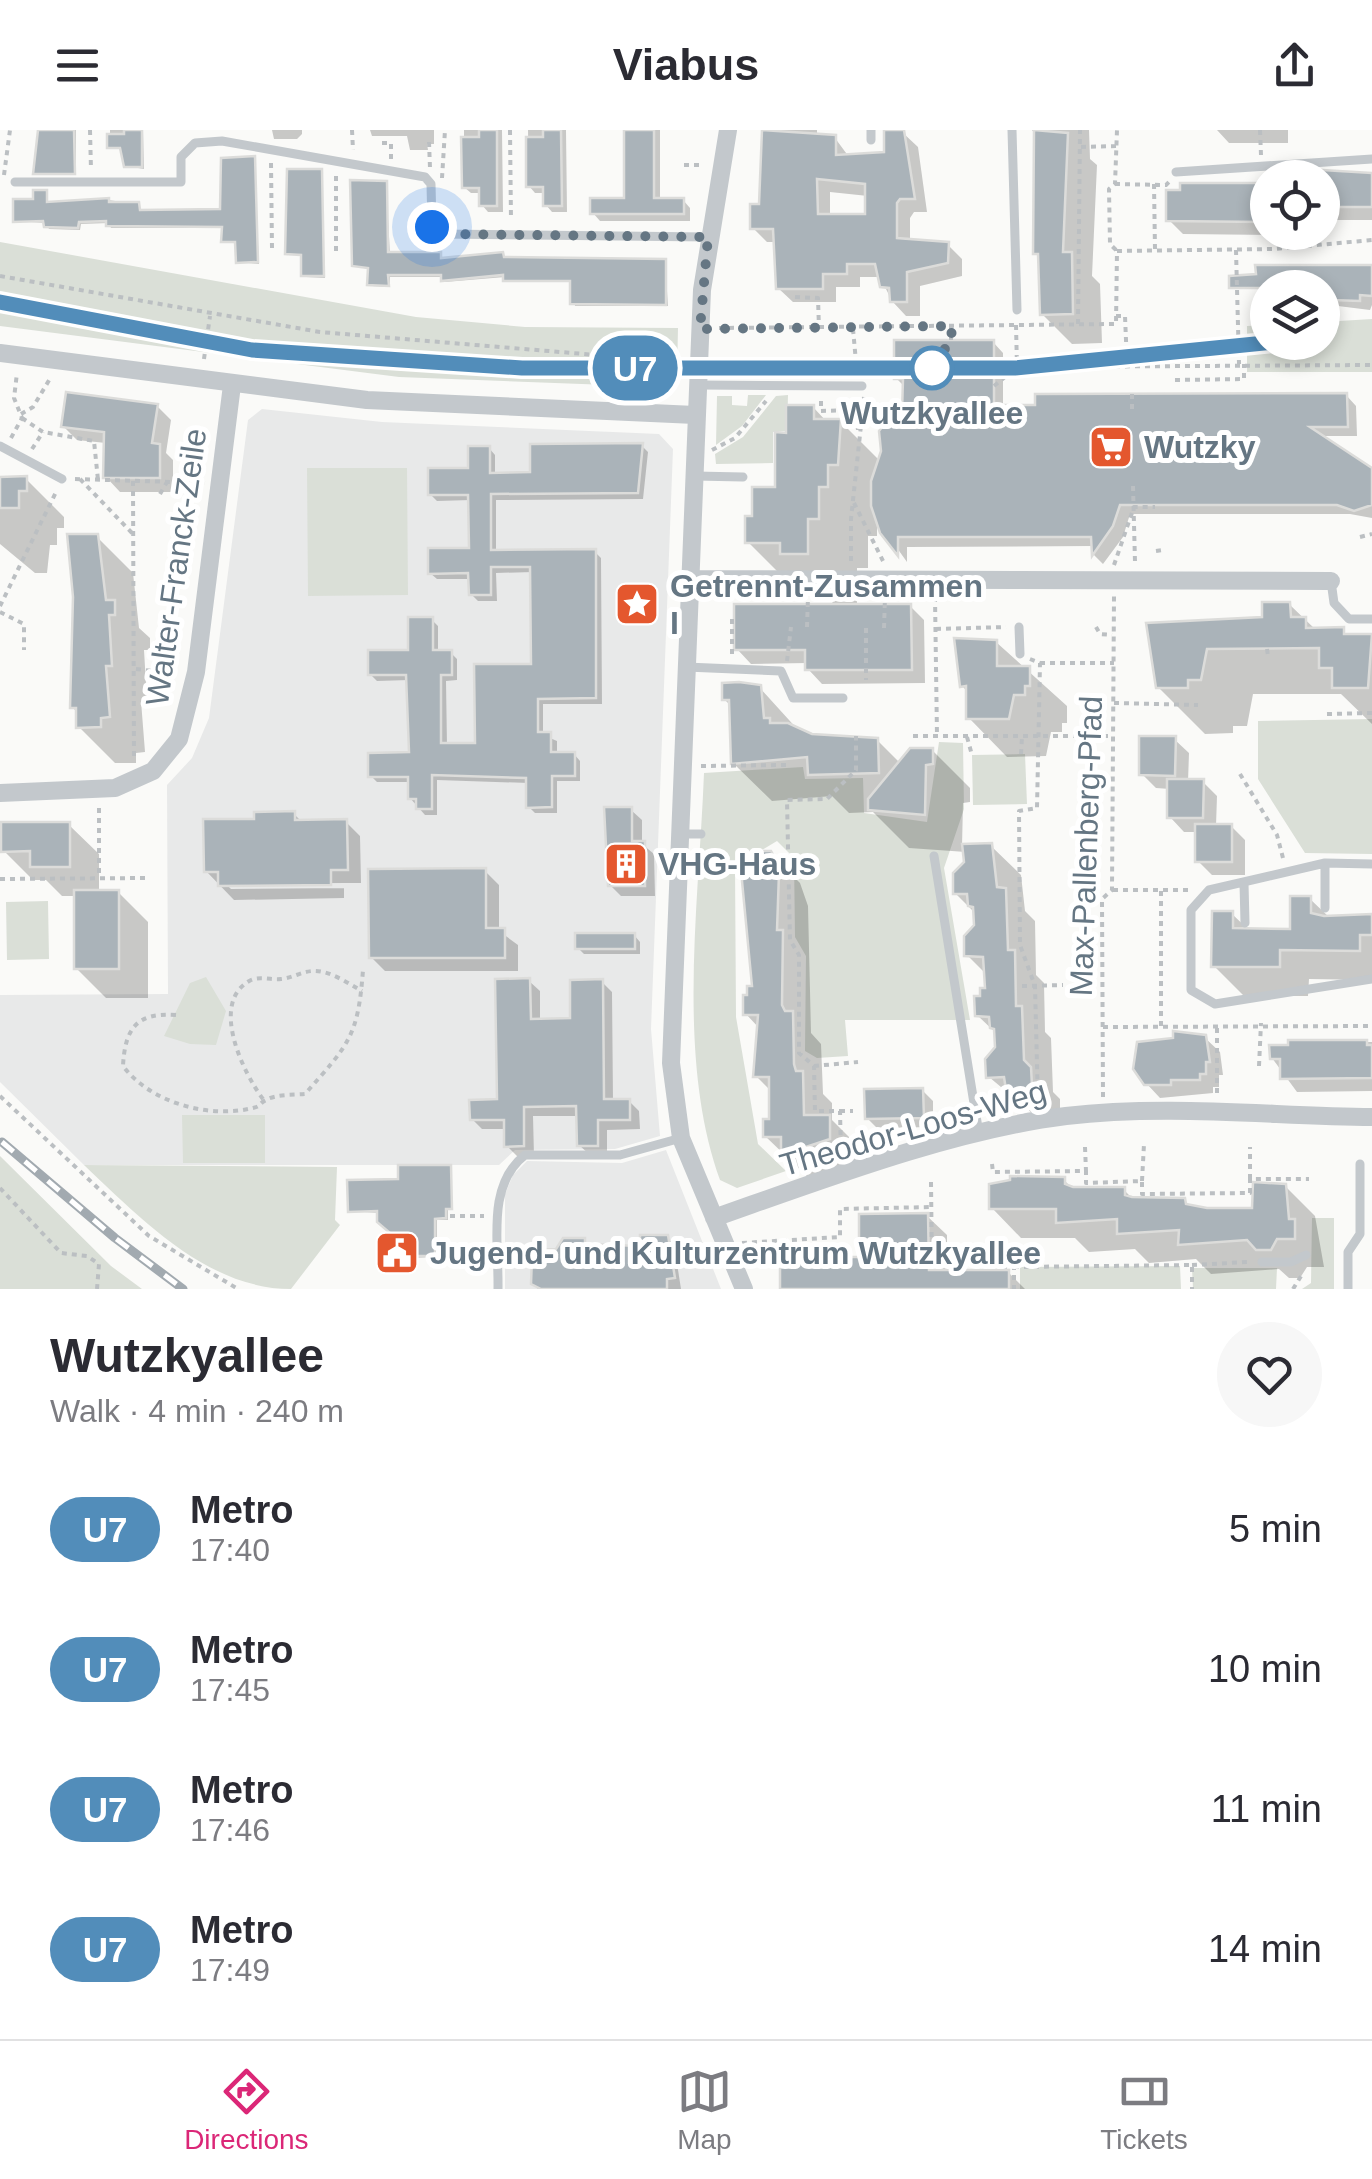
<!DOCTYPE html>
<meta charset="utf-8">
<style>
:root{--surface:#fff;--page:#f7f7f7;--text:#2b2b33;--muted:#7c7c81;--line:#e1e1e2;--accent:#db2777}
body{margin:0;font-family:Helvetica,sans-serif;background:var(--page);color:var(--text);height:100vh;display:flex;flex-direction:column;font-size:38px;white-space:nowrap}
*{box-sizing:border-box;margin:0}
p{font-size:32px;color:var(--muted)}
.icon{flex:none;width:55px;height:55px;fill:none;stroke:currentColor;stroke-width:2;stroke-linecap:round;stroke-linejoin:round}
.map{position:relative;height:1159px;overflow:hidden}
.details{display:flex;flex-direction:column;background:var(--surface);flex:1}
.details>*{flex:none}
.badge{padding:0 20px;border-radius:32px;font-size:35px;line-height:65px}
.controls{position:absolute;left:1250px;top:30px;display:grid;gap:20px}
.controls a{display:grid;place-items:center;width:90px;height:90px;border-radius:50%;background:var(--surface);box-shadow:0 5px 15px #0003;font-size:50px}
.you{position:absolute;width:50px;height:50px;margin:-25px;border:8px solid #fff;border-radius:50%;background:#1a73e8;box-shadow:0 0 0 15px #1a73e833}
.map>.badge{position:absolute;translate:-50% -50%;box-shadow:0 0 0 5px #fff}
.round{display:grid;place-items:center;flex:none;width:105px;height:105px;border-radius:52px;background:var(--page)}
.headline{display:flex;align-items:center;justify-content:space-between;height:170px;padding:0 50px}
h1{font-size:48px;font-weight:600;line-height:75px}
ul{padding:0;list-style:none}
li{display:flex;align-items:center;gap:30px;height:140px;padding:0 50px}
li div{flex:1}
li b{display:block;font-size:38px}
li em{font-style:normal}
li .badge{min-width:110px;font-weight:700;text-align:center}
header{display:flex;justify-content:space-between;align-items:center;height:130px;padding:0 50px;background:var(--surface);font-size:45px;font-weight:600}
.menu{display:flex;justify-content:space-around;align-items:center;height:140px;border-top:2px solid var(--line);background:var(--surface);font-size:28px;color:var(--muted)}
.menu a{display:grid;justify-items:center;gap:5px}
.menu .selected{color:var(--accent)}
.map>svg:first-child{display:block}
</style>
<header><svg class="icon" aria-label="menu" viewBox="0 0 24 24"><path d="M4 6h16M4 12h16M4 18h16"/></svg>Viabus<svg class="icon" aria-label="share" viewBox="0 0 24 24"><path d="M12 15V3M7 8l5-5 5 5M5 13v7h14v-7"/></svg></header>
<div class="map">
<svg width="1372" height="1159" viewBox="0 0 1372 1159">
<rect width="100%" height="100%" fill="#fafaf8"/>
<path fill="#e8e9e9" d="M262 279 382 292 659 304 673 319 651 899 660 1006 615 1019 515 1020 499 1035H84L0 952V865L168 864 167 655 192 628 209 588 248 290Z
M666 1020 721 1159H505V1064L513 1045 527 1031 622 1033Z"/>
<path fill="#dadfd7" d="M0 112 416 187 525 197 678 198 677 243 662 257 399 247 0 196Z
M1372 189V242H1247V196L1267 195 1268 212H1322L1323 192Z
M748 265H766L742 296 716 315 717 266H732V275L747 276Z
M788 265 787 301 773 302V333L716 334 715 324 743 307 776 266Z
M307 338H407L408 465 308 466Z
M1372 589V724L1305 723 1258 649V591Z
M939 612 963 613 964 679 944 738 970 890H845L848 926 817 928 805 921 806 826 795 807 794 728 777 711 735 736 736 887 758 1014 786 1041 737 1058 720 1050C676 928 699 773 704 643L803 637 805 649 863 648 864 683 927 692Z
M1025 624 1027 674 973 675 972 625Z
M48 771 49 829 7 830 6 772Z
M206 847 226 881 216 915 190 914 164 906 190 853Z
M182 985H265V1033H183Z
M0 1026 111 1136 142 1159H0Z
M84 1035 337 1037 335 1090 340 1095 291 1159C208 1159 141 1089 84 1035Z
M1312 1088H1334V1159H1302L1311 1153Z
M1180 1136 1181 1159H1020V1137Z
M1192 1138H1277L1276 1159H1193Z"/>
<path fill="#0003" fill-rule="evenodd" d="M41 0H76V45L36 43Z
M110 0H143L144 39 126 36 123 19 110 17Z
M272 0H302V4L297 9H274Z
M370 0H434V14H427L428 20H410L407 6H372Z
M464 0H502L503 82H488L482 75V63H471L464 57Z
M528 0H566L567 82H552L546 75V63H535L529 56Z
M626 0H660V70H683L690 78V91H600L593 83 626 70Z
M764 0H817V8H835L849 27 886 24 903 3 918 17 927 82H914L910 88V112L948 115 962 129V146L920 156V186H906L892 171 880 147H860V157H836V172H793L778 158 776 112H767L753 98 762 76ZM830 62 868 66V86L830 87Z
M1032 0H1089L1090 29 1097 35 1092 146 1100 154 1102 213 1072 214 1042 184 1041 128 1036 123 1037 7Z
M1217 0H1288V13H1229Z
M254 29 259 134 239 132 238 114 224 111V98H111L109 93 81 94 80 100 49 99 46 93 16 91 46 63 48 74 108 70 138 74 141 83 223 81Z
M321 41 325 148 306 147 304 127 288 123Z
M1372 42V90H1322V48H1268V102L1277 105 1183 104 1169 90 1266 55V47Z
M386 53 390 124H440L443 130 502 124 505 130 665 131 668 176H575L573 152H508L505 147 445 152 443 147H390V157L372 156 370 139 354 135Z
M1258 137H1372V175L1370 180 1322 174V158H1268V171L1259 163Z
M993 212 1003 223V277L1346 265 1356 276 1357 306H1320L1372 342V388L1350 384H1130L1123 407 1103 434 1094 425V416L907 417V432L877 390V406H868V438H857V476H910L924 490 925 553 822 554 808 539V533L751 534 737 519 836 476 822 462H798L748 412 755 388 777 359 788 305 813 277 827 292 840 291 880 331 905 283V257L896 248Z
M157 276 171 290 166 323 173 330V362H120L106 347V313L77 310 63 296Z
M642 316 648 322 643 369 496 370V422H595L601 428 602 574H543V605L557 611V624H574L580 631V651H557V683H535L529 677V653L437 650V685H425L410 668V652H377L371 646 411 625 409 550 377 551 370 544 411 522 432 490 438 496V523H451L457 529V550L446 551 447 616H478L534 536 533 442 496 443 497 471H478L471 464V449H437L430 443 471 420V370L437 371 430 364 470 340 489 318 495 325V345H533Z
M26 349 64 387V398H57V415H50L47 443H35L0 414V352Z
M97 407 133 443 139 498 150 508V520H144L147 571H141L145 622 136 623V633H115L79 597 78 583 72 577Z
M1289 474 1316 500 1372 507V594L1341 564H1253L1247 596H1233V603L1205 604 1158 557 1149 495 1265 490Z
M996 512 1067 576V593H1062V602H1051L1046 626 1007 627 969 588 968 562 962 556Z
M760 558 799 601 811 607 877 610 901 634 932 620 970 658V672L963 673 962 717 991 716 1021 745 1025 781 1035 791 1036 845 1044 853 1045 902 1051 908 1053 962 1060 969V986L1038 988 989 947 997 904 977 885 987 860 986 844 967 825 977 796 976 784 955 763 966 733V722L909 718 873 682 849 683 832 666 772 671 733 633 731 576 724 569Z
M1174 609 1189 623 1188 652H1203L1217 666 1216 696H1231L1245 710V745H1212L1198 731V702H1184L1170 687V659L1156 658 1142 644Z
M631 680 642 690V714L654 724 655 766H621L610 755Z
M294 684 302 692H346L360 706 361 753H344V768L234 770 206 741 257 691ZM344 753V758L231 759 226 754Z
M69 695 99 724V763L118 762 148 792V868H106L76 838V766H62L46 750H33L4 721Z
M770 723 800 753 808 776 811 903 821 914 823 964 832 973V990L859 1017V1038L813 1052 765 1006 771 991V961L756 946 759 898 746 884 755 858Z
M485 741 499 755V801L518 815V841H385L371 827Z
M1310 769 1330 788 1372 786V850L1309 849 1308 866H1244L1214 836 1232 784 1252 803 1293 801Z
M634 805 640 812V824H584L578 818Z
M529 851 540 861V891H573L602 852 612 862 613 971H629L639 981 640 999 607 1000V1025H590L579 1015V986H533L534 1026H517L506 1015V999H482L472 989 499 972Z
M1205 908 1220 922 1223 945H1219V957H1213V963L1160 968 1146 953Z
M1372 912V961L1297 962 1272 928 1291 917V913Z
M922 960 933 971V997L877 998 867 988Z
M450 1037 453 1080H448V1090H437V1127L409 1128 406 1113 379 1083 350 1081 400 1052Z
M1064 1050 1073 1059 1124 1060 1134 1070H1184L1193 1078 1255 1080 1285 1056 1315 1086 1324 1137H1307L1300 1148H1289L1279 1139 1211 1144 1196 1129 1149 1133 1135 1119 1089 1122 1075 1108H1021L992 1078Z
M927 1086 947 1105V1142H1008L1025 1159H782L829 1118 840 1129H862Z
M667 1108 674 1114 681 1159H538L534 1153 558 1121 584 1110 591 1117 642 1118Z"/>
<path fill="#aab3b9" stroke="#dcdcda" stroke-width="2.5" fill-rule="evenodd" d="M38 0H74L75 44H33Z
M124 0H142V37H124L120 18H107V4H124Z
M479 0H497V76H479V58H462L461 7H479Z
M543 0H561L562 76H543V57H526V7H543Z
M624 0H654V68H684V84H590V68H624Z
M762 0 836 5V25L884 22V0H904L915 69H900L897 73V108L949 112 948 133 907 142V172H890L889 158 880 157 875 134H847V144H823V159H776L773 99H750V74H759ZM817 49 865 54V84H818Z
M1034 0 1068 3 1063 122H1072L1073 184 1040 185 1038 124H1033Z
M255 26 258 132 236 133 235 112H221L222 97 106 96V91L79 92 78 98 44 97 43 91 13 92V69H33V60H47V72L109 68V72H139L140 80 220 79 221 28Z
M287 39H322L324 146H301V125L285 124Z
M1322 40 1372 43V77H1322Z
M350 50 387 51 388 122H441V128L503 122 504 127 666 129V175L570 174V151H503V145L441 151V145H388L389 156 367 155 368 138 352 136Z
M1180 53H1268L1264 92 1166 91V60H1180Z
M1255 135H1372V166L1360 165V171L1331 170 1330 165H1322V158H1229V146L1256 144Z
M894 210H994V275H1035V264L1347 263 1348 297H1310L1372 338V375L1354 381 1337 375H1120L1113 396 1092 426 1091 407H898V426L880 403 871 376V351L881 321 879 301 888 289 902 282 903 249H894Z
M66 262 158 274 152 313 160 314V348H103L104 302 61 297Z
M786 275H814V289H841L838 335H828V357H819V389H808V424H780V413H745V386H752V357H775V302L786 303Z
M643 313 638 363 491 364V420L596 419V568L538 569V602H551V622H575V646H552V677L526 678V648L432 645V679H416V669H408V647H368V623L409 622 406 545H368V520H408V487H433V520H452V545H441V613H475L474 534H531L530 437H491V465H469L468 443 428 444V418H469L468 365H428V338H468V316H490V343L530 342V314Z
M27 346V361H19V378H0V347Z
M67 404H98L106 470H115V485H109L112 536H106L110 587 101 588V597L76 598V578H70L73 467Z
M1262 472H1290L1291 487H1306V498L1344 497V504H1372L1368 558H1332V538H1319V518L1207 519 1201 550H1188V558H1156L1146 493 1262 487Z
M734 474H911L912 540H805V520H734Z
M954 508 997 510V536H1030V556H1025V565H1014L1009 589H966V556L960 557Z
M739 552 761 555 764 588H770V593H788L812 604 878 608 879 643 808 645 807 627 731 634 729 570H722V553Z
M1139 606H1176L1175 646 1139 645Z
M910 618H933V634L926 635 925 685 868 680V669Z
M1167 649H1204L1203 688H1167Z
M604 677H632V711H645V756H608Z
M295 681V690L347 689 348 740H331V755L218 756V742H204L203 689H254V682Z
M1 692H70V737H30V721L1 722Z
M1195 694H1232V732H1195Z
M992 713 997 757 1006 758 1008 820H1015L1016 876H1022L1024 930 1031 937 1032 956 1014 965 1013 960H1006L1004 947 986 948 985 929 995 917 994 899 990 898 989 887 975 886 974 866H980V858H985L983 827 964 826V806L974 795 973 777 968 776 967 764H953V743L964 732 962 714Z
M746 721H771L775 728 776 743H779L777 800H783L782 875 785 881H793L794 934 796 941H803L804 985H830V1009L800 1019V1023L781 1024V1007H763V989H769V947H753L758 885H743V865H747V856H752L742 751Z
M486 738V798H505V828H369L368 739Z
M74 760H119V839H74Z
M1290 766H1311V783L1324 786 1372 784V805H1360V821L1280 820V837H1211L1212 781H1233V798L1290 799Z
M575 803H635V819H575Z
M530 848 531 889 570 888V850L603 849 604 969H630V990H598V1016H577L576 976 524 977V1016L504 1017V990H470L469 970 497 969 495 849Z
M1173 901 1206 905 1210 932H1206V944H1200V950H1171V955H1144L1133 939 1137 912 1173 908Z
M1288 910H1367V915H1372V948L1280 949V929H1270L1269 915H1288Z
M923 958 924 988 865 989 864 959Z
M398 1035H451L452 1079H446V1088L435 1089V1126H404L403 1114 377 1092V1081L348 1082 347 1050 398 1049Z
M1010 1046 1065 1047V1054L1073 1057H1125V1065L1132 1067 1185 1068 1186 1074 1207 1078H1252L1253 1052 1286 1054 1289 1089H1295V1109H1277L1271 1120H1256L1247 1110 1178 1115 1179 1100 1117 1104V1089L1056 1093V1079H989V1054L1010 1050Z
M928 1083 929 1140H1009V1159H780V1116H830V1127H859V1084Z
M640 1105H668L675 1148 667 1149V1159H541L531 1154 532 1127 537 1120 556 1119 563 1108H585V1114L640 1116Z"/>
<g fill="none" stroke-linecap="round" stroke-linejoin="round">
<path stroke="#bbbfc2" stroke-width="4" stroke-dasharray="5 5" stroke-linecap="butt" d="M90 0 91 40
M352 0 353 20
M510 0 511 90
M1260 0 1261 25
M429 12 430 38
M382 13H391V29
M1081 17 1116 16
M271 33 272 118
M684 35H704
M4 45 10 0
M442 48 445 0
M1115 54 1166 55 1169 52
M1154 54 1155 120
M1116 120 1110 114 1109 59 1115 54 1117 0
M1236 120 1239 234
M336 121V46
M0 146 320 202 680 232
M795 167 818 168 819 199
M1116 186H1125L1127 234
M1078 194 1080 0
M1016 195 1017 237 1372 235
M719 198 1116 194 1117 121 1274 119 1372 110
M853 199 857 243
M951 210V196
M932 223 951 240
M204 229 210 186
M1175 250 1244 249V234
M994 256 1017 237
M1132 264V282
M821 271V281L856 280 858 300
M21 284 33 277 51 247
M22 288 43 302 94 311 98 350
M11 308 22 288 14 268 17 243
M32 319 43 302
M712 320 735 308 766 271
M75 349 205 353
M80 349 132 403
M133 351 134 631
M1133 356 1135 432
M160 364 167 352
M854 373 883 431
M1360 407 1372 404
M1156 421 1163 420
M851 431V389L864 267
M1114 435 1134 377H1155
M935 467 937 606
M0 476 57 360
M0 482 24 494V520
M732 489V524
M807 497 808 467
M1096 497 1100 504 1112 505
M866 498V550
M884 498 885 467
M936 499 1006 497
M1267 519 1268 526
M1030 529 1040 533 1037 678 1019 681 1020 815 1035 856 1038 974
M787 531 791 497
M1040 533H1114
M136 539 161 542
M1114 573 1198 575
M1327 584 1372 583
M913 606H1113
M967 607 972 625
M1021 624 1022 607
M701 636 786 635
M1240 644 1277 705 1283 728
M99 678V748
M0 749 145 748
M1113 760H1189
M1022 856 1063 855
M176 885C137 882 125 898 123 936 150 972 207 989 253 978 262 976 258 974 266 970 276 964 294 965 305 964 349 914 358 907 363 840
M1161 896V760
M1103 897 1372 896
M814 936 858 932
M1259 936 1261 893
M1217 963V894
M0 966 149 1106 238 1159
M1103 967 1102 769 1112 760 1114 466
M263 969C244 944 208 872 251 850 260 846 271 850 281 849 292 848 301 842 312 841 330 840 347 853 362 861
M840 981H853
M1085 1017 1086 1041
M841 1025 840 981H815L814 936 799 923V825L790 810 787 670 827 669 856 640V606
M992 1034 993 1042 1086 1041V1053L1142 1051V1064L1250 1063V1049H1309
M1250 1049V1017
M1142 1051 1144 1014
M931 1052 932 1140
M0 1058 61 1123 87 1126 99 1134 97 1159
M450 1086H484
M742 1113 840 1107V1079L931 1077
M932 1135 1014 1137V1159
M1192 1135 1248 1132
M1014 1137 1192 1135V1159
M1293 1159 1303 1143"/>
<path stroke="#c3c8cc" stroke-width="9" d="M871 0V10
M1012 0 1017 180
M1176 42 1372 29
M15 52H181V27L195 13 222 11 425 47 431 54 432 97 441 104 708 107
M699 255 862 256
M0 316 62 349
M695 346 743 347
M1331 451 1334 473 1349 489H1372
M1019 497 1020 524
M686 537 781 541 793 568H843
M679 704H701
M934 726 979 1004
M1325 733V778
M1372 734 1325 733 1209 760 1191 780V860L1215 874 1372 849
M1244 753 1245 793
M1262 1132H1291L1306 1125
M498 1159C499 1114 486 1055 525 1025H620L681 1008
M1348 1159V1122L1360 1104V1034"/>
<path stroke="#c3c8cc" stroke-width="18" d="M728 0 702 160 671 933 681 1008 744 1159
M0 223 367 270 695 285
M688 449 1331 451
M0 663 115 658 153 641 179 609 196 542 232 255
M714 1088C822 1050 953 1000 1066 986 1167 974 1271 986 1372 987"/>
<defs>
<path id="rail" d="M2 1012 115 1108 183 1159"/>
</defs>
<use href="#rail" stroke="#a2aab0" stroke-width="9"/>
<use href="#rail" stroke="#fff" stroke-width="5" stroke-dasharray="15" stroke-linecap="butt"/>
</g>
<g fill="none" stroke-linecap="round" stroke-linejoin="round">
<defs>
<path id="line" d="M0 172 252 220 522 238H1015L1274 212"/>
</defs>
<use href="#line" stroke="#fff" stroke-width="22"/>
<use href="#line" stroke="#528dba" stroke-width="15"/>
<path stroke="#657683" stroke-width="10" stroke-dasharray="0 18" d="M432 97 440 104 708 107 700 199 952 196 951 210 932 238"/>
</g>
<defs>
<symbol id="supermarket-square" viewBox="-11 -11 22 22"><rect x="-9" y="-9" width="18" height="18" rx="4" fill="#e4572e" stroke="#fff"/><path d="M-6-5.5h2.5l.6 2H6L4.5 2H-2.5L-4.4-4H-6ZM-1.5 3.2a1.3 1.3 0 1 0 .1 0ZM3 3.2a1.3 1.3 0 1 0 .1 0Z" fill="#fff"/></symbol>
<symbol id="sight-square" viewBox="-11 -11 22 22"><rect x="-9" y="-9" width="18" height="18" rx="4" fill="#e4572e" stroke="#fff"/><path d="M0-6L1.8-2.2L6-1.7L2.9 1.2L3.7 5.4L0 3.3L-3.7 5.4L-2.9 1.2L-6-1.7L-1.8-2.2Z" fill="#fff"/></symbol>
<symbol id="building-square" viewBox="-11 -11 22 22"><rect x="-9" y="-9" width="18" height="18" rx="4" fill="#e4572e" stroke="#fff"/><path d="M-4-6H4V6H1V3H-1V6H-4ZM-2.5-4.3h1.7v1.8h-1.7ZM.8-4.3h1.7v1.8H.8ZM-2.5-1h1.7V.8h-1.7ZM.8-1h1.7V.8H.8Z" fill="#fff"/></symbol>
<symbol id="civic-square" viewBox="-11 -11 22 22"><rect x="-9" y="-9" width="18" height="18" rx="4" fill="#e4572e" stroke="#fff"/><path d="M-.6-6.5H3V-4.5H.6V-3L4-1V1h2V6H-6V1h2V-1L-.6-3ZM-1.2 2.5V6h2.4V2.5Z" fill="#fff"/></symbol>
</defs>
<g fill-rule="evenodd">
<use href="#supermarket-square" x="1086" y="292" width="50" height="50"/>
<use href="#sight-square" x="612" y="449" width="50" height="50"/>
<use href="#building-square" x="601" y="709" width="50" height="50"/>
<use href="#civic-square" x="372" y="1098" width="50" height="50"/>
</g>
<circle fill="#fff" stroke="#528dba" stroke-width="5" cx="932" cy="238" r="20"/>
<g text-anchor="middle" stroke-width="10" stroke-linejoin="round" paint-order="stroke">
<g font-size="32" font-weight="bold" fill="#657683" stroke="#fff">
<text x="932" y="294">Wutzkyallee</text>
</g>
<g font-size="32" font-weight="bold" fill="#657683" stroke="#fff" text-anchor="start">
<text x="1144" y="328">Wutzky</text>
<text x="670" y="467">Getrennt-Zusammen<tspan x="670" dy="37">I</tspan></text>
<text x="658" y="745">VHG-Haus</text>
<text x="430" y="1134">Jugend- und Kulturzentrum Wutzkyallee</text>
</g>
<g font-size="32" fill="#657683" stroke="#fff">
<text transform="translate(176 437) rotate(-82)" y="11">Walter-Franck-Zeile</text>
<text transform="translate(1086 716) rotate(-88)" y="11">Max-Pallenberg-Pfad</text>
<text transform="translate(913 998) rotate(-16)" y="11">Theodor-Loos-Weg</text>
</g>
</g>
</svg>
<div class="controls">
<a><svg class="icon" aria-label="locate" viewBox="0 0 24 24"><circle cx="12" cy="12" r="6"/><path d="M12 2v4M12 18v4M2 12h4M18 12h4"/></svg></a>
<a><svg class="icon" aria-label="layers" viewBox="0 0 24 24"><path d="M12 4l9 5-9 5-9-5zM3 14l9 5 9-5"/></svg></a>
</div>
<div class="you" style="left:432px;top:97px"></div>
<b class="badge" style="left:635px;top:238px;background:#528dba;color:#fff">U7</b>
</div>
<section class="details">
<div class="headline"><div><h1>Wutzkyallee</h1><p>Walk · 4 min · 240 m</p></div><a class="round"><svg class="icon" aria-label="heart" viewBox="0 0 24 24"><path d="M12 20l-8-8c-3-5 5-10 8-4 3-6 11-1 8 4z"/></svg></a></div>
<ul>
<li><span class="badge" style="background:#528dba;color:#fff">U7</span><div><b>Metro</b><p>17:40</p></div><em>5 min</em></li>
<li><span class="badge" style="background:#528dba;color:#fff">U7</span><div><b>Metro</b><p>17:45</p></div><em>10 min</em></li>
<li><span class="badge" style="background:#528dba;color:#fff">U7</span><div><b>Metro</b><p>17:46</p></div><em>11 min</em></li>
<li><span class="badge" style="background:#528dba;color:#fff">U7</span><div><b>Metro</b><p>17:49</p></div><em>14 min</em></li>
</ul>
</section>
<nav class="menu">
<a class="selected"><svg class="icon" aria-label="directions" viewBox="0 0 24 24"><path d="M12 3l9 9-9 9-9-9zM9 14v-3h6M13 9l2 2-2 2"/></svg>Directions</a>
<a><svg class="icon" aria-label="map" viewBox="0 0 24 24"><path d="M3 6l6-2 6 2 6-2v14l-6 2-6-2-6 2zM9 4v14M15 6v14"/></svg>Map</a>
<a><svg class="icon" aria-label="tickets" viewBox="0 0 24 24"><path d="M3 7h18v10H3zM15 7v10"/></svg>Tickets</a>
</nav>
